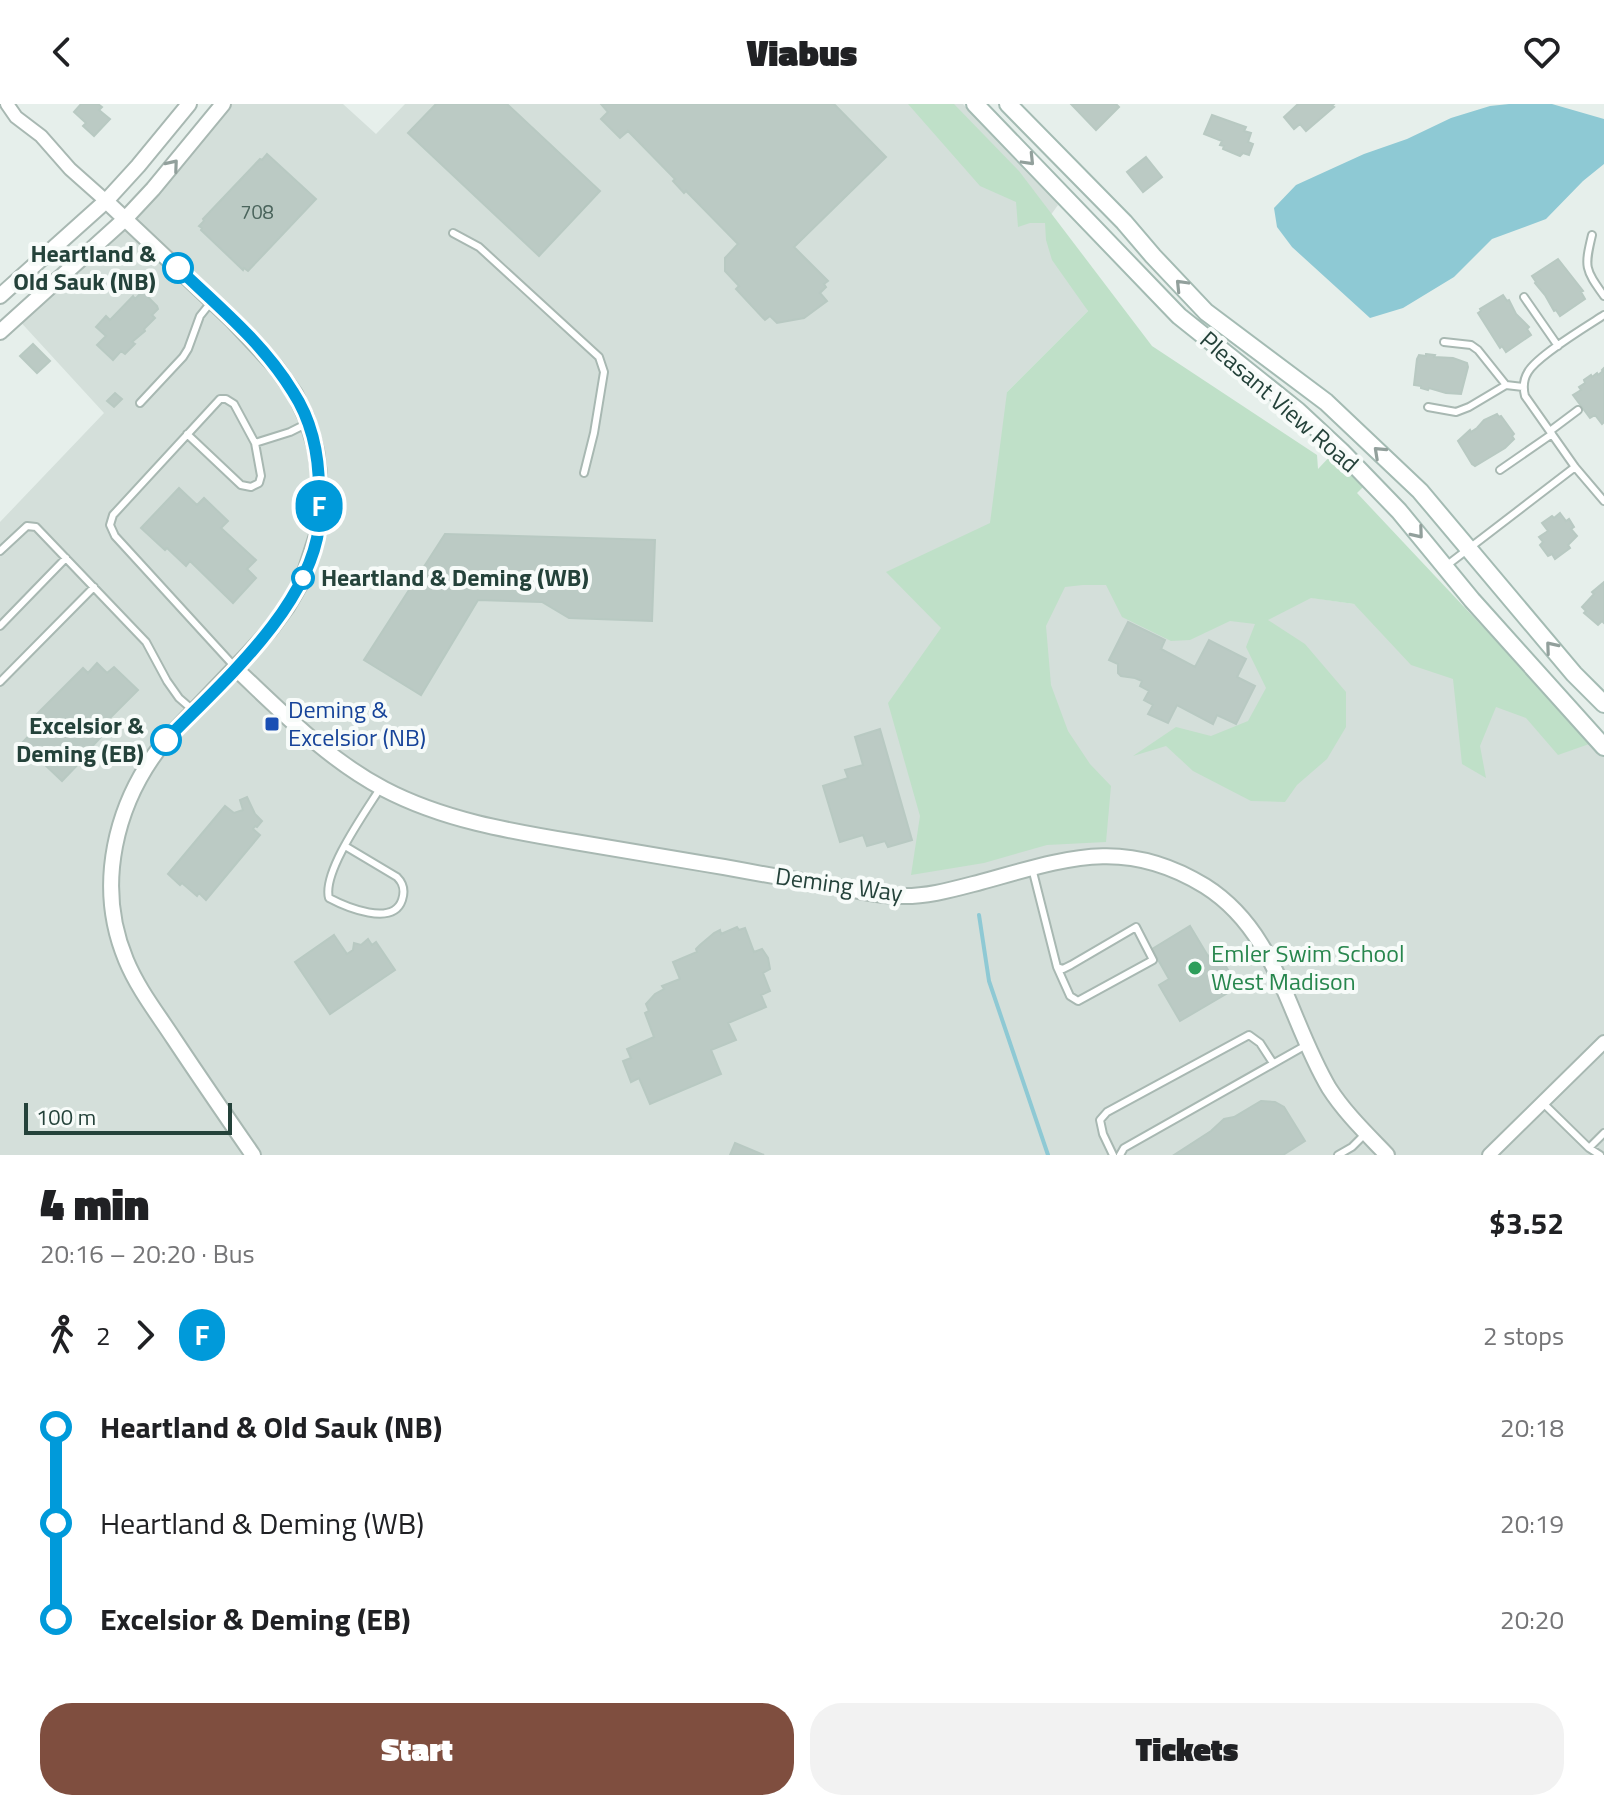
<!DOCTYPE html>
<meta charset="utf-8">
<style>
:root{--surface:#fff;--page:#f2f2f2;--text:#202124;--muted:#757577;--accent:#7f4e3f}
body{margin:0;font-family:"Titillium Web",sans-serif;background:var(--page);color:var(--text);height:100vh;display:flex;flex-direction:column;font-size:30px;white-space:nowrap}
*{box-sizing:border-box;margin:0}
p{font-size:26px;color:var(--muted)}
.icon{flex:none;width:44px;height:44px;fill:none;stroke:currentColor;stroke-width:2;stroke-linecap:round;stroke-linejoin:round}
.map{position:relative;height:1051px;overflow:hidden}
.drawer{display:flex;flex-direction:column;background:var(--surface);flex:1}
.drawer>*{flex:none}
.badge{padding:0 16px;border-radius:26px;font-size:28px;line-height:52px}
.scale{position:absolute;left:24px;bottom:20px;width:208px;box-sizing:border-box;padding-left:8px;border:4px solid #24423a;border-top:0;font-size:22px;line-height:28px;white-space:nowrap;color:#24423a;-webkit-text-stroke:6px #f7fbf9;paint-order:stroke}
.map>.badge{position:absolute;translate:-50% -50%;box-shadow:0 0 0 4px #fff}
.legs{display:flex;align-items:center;gap:12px;height:88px;padding:0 40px;font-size:26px}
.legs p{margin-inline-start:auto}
.headline{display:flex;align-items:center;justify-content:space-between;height:136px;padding:0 40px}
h1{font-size:44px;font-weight:800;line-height:60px}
.button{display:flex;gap:16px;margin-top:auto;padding:16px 40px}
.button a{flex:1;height:92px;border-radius:32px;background:var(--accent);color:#fff;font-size:32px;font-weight:800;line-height:92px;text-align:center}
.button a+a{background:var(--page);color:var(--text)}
ul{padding:0 40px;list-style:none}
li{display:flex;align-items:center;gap:28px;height:96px;font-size:30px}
li i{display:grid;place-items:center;width:12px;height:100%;margin:0 10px;background:currentColor}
li i::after{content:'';width:20px;height:20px;margin:-10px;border:6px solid;border-radius:50%;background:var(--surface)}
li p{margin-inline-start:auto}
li:first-child i{background:linear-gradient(#0000 50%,currentColor 0)}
li:last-child i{background:linear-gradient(currentColor 50%,#0000 0)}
header{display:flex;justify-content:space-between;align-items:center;height:104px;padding:0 40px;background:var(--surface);font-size:36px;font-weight:800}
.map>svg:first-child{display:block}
</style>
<header><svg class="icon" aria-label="back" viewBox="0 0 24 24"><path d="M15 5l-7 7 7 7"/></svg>Viabus<svg class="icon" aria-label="heart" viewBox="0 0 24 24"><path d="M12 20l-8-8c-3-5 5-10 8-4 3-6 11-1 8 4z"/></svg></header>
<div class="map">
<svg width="1604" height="1051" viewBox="0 0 1604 1051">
<rect width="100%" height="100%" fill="#e6efeb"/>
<path fill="#d4dfda" d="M223 0H343L376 30 405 0H963L1036 74 1058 101 1045 119 1088 207 1007 288 1273 488 1354 500 1421 545 1528 552 1604 640V1051H0V418L104 309 16 213 72 164Z"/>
<path fill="#bfe0c8" d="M908 0H954L1019 67 1152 242 1317 351 1318 365 1333 349 1364 382 1357 389 1592 639 1558 651 1526 614 1496 603 1480 642 1486 674 1462 660 1453 575 1411 561 1354 500 1311 494 1268 516 1305 540 1346 588V623L1327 655 1297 681 1285 698 1251 697 1193 667 1166 642 1133 652 1176 623 1211 632 1248 617 1266 584 1246 543 1255 520 1230 517 1190 536 1171 537 1122 513 1106 481H1083L1065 483 1046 522 1051 581 1068 627 1090 660 1111 682 1106 738 1047 741 984 759 911 771 920 712 888 599 941 524 886 468 990 419 1007 288 1088 207 1052 156 1046 136 1045 119H1030L1018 123 1016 98 980 82Z"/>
<path fill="#8ec9d4" d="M1509 0H1552L1604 15V60L1583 77 1546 115 1492 135 1454 173 1403 204 1370 214 1292 143 1277 123 1274 104 1296 81 1364 50 1407 35 1451 14 1490 2Z"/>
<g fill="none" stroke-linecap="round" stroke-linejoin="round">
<path stroke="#8ec9d4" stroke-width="4" d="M979 811 989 877 1048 1051"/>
</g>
<path fill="#bbcac4" stroke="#b8c9c2" stroke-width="2" d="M81 0H98L102 3 99 6 110 15 94 32 83 22 86 19 74 8Z
M436 0H507L600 87 539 152 408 29Z
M601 0H834L886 53 794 143 828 177 824 180 826 183 820 189 827 197 804 214 777 219 770 212 765 216 736 185 739 182 725 167V154L738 140 686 87 684 89 673 77 675 75 628 27 620 34 601 15 608 8Z
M1071 0H1116L1119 3 1096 26Z
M1298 0H1334L1332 2 1334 3 1306 27 1300 20 1294 25 1284 13Z
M1212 11 1246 23 1244 27 1251 29 1248 38 1253 40 1249 51 1243 49 1240 52 1223 45 1224 42 1220 41 1222 37 1204 30Z
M267 50 316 95 248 167 244 164 243 166 201 126 202 124 199 122 204 117 203 115 260 55 262 56Z
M1146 53 1162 73 1143 88 1127 68Z
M1558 155 1583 187 1581 188 1585 195 1560 212 1556 206 1554 207 1545 191 1535 179 1536 178 1532 172Z
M141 189H144L157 202 158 205 152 211 155 214 144 225 145 227 132 238 135 240 125 250 121 247 113 256 97 241 106 232 96 223 106 212 110 216 133 192 135 195Z
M1503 191 1507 197 1509 196 1516 210 1529 223 1527 225 1531 231 1506 248 1502 242 1500 244 1478 209 1481 207 1480 205Z
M33 240 50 257 37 269 20 252Z
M1426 250 1435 251 1434 253 1453 254 1467 259 1468 263 1461 290 1446 289 1429 284 1428 286 1421 284V282L1414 281 1417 255 1419 251 1426 252Z
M1604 264V318L1602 320 1595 311 1590 314 1573 291 1581 286 1579 283 1585 279 1584 276 1591 271 1592 273 1597 269 1598 271 1603 267 1602 266Z
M115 289 122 295 114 303 107 297Z
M1497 310 1499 313 1501 312 1514 330 1512 332 1514 335 1505 344 1475 362 1472 360 1458 337 1470 326 1471 328 1477 324 1484 316Z
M179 384 197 401 204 394 228 417 221 424 256 456 247 465 256 474 233 499 190 457 186 462 167 444 165 446 141 424Z
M1560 409 1566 417 1569 415 1574 423 1571 425 1577 432 1568 441 1570 444 1555 455 1552 450 1548 452 1540 441 1543 438 1539 433 1548 427 1542 419 1552 412 1554 414Z
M445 430 655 436 652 517 569 514 542 498 478 496 421 591 364 556Z
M1604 478V519L1602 517 1598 521 1584 509 1586 507 1582 503 1594 490 1592 488Z
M1128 518 1165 536 1161 545 1195 563 1209 536 1246 555 1237 573 1255 582 1236 620 1217 611 1213 620 1177 601 1168 619 1148 610 1153 601 1144 596 1149 587 1140 582 1142 577 1135 574 1121 572 1118 569V560L1109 556Z
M97 559 107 569 114 563 138 586 96 628 101 633 84 651 85 653 62 677 22 639 39 621 32 615 83 564 88 569Z
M880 625 912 736 888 743 885 737 867 742 863 731 840 738 823 682 848 674 845 666 863 661 855 633Z
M247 693 255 710 262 717 257 723 255 722 253 725 260 731 206 796 199 789 197 792 182 779 180 781 168 770 225 702 234 709 243 706 240 696Z
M1190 822 1208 852 1217 847 1238 883 1180 917 1159 881 1169 875 1152 845Z
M737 823 739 826 745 824 754 848 762 845 768 854 770 865 763 869 770 887 761 891 766 903 728 919 736 936 711 946 721 970 650 1000 639 974 631 978 623 957 631 954 627 945 654 933 645 909 649 907 646 900 655 890 664 885 662 882 680 875 673 858 697 848 696 845 700 841 714 829 720 826 721 830Z
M334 831 347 850 353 846 354 839 361 841 368 835 372 841 376 838 395 866 330 910 295 858Z
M1261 997 1275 998 1284 1003 1305 1037 1283 1051H1174L1211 1027 1224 1015 1234 1013Z
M735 1039 764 1051H730Z"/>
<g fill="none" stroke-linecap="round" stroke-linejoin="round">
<defs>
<path id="service" d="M453 129 479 143 599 253 604 268 594 329 584 369
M1592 131C1584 164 1585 165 1604 192
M1524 193 1558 242
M1604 211C1587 222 1537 252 1528 268 1523 276 1523 284 1525 292L1575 363 1604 397
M1444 238 1471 241 1478 246 1506 281
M140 299 183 253 188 245 200 212 212 197
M1428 303 1456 308 1469 303 1506 281 1523 283
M1550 327 1578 306
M187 330 241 381 251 383 259 379 261 372 255 339
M1500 366 1552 330
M0 447 27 422 36 423 146 538 167 577 179 594 194 607
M1446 462 1575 363
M0 522 66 454
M234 562 115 432 110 421 113 411 220 295H226L234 300 255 339 290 328 308 319
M0 578 94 483
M345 742 397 773C404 780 405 787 402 796 393 823 346 803 329 794 322 768 366 707 381 683
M1032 764 1057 863 1063 865 1071 861 1136 823 1153 856 1078 897 1070 892 1057 863
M1543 999 1589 1044 1600 1051
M1589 1044 1604 1029
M1113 1051 1103 1030 1100 1016 1107 1008 1249 931 1260 939 1273 959
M1120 1051 1124 1044 1308 940
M1338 1051 1352 1043 1366 1029"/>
<path id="minor" d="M7 0 16 13 41 32 70 65 106 97
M1489 1051 1604 938"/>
<path id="tertiary" d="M106 97 233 217 276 263 295 290 306 313 316 346 319 370 320 422 302 477 287 503 270 526 248 550 164 638C115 699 95 782 126 856 138 885 157 909 174 935 200 974 226 1012 253 1051
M0 192 106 97 138 62 189 0
M0 228 125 115 153 85 223 0
M235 564C282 608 327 655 384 685 443 716 509 727 575 738 624 746 674 755 724 763 762 770 800 777 839 783 859 787 879 792 900 792 927 793 954 785 981 778 1065 755 1124 732 1205 782 1278 828 1288 915 1329 984 1345 1009 1367 1030 1387 1051"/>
<path id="secondary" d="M975 0 1179 212 1298 307 1341 347 1399 407 1472 496 1604 643
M1008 0 1124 118 1153 152 1206 208 1326 298 1420 387 1574 570 1604 600"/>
</defs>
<use href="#service" stroke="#a8b8b2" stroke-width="10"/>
<use href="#minor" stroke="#a8b8b2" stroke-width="16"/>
<use href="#tertiary" stroke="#a8b8b2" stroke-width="18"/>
<use href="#secondary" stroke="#a4bbb3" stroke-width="20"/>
<use href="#service" stroke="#fff" stroke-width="6"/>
<use href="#minor" stroke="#fff" stroke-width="12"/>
<use href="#tertiary" stroke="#fff" stroke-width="14"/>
<use href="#secondary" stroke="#fff" stroke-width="16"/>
</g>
<defs><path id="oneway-chevron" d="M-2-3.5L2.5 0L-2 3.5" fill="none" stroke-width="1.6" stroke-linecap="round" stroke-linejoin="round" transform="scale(2)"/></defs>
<g stroke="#92a09c">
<use href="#oneway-chevron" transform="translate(1029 56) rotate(46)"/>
<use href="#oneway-chevron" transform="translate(173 61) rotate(-50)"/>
<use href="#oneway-chevron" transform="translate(1181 181) rotate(-134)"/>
<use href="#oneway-chevron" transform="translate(1379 348) rotate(-137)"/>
<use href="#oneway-chevron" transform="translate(1418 429) rotate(50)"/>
<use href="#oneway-chevron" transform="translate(1551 543) rotate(-130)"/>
</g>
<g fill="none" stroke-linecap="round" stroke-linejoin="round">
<defs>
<path id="line-1" d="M166 636C221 579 308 505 319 423 321 411 319 398 319 386 319 353 312 317 293 288 264 240 218 202 178 164"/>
</defs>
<use href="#line-1" stroke="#fff" stroke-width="18"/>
<use href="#line-1" stroke="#009ada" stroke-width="12"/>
</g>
<g fill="#fff" stroke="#009ada" stroke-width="4">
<circle cx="178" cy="164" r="14"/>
<circle cx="303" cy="474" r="10"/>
<circle cx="166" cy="636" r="14"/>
</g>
<rect fill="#1a4fb4" stroke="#f7fbf9" stroke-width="3" x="264" y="612" width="16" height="16" rx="4"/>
<circle fill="#2e9e5b" stroke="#f7fbf9" stroke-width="3" cx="1195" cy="864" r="8"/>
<g text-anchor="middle" stroke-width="8" stroke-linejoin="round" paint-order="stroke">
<g font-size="20" fill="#4a645c">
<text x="257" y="115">708</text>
</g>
<g font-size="24" font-weight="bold" fill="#24423a" stroke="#f7fbf9" text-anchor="end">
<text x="156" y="158">Heartland &amp;<tspan x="156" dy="28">Old Sauk (NB)</tspan></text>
<text x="321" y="482" text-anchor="start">Heartland &amp; Deming (WB)</text>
<text x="144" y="630">Excelsior &amp;<tspan x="144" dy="28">Deming (EB)</tspan></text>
</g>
<g font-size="24" fill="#24423a" stroke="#f7fbf9">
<text transform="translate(1279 298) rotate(41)" y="8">Pleasant View Road</text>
<text transform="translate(839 781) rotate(8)" y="8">Deming Way</text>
</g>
<g font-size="24" fill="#164399" stroke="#f7fbf9" text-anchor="start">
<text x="288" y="614">Deming &amp;<tspan x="288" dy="28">Excelsior (NB)</tspan></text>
</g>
<g font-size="24" fill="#27864d" stroke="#f7fbf9" text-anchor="start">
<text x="1211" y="858">Emler Swim School<tspan x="1211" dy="28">West Madison</tspan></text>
</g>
</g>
</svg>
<div class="scale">100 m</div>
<b class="badge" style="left:319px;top:402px;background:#009ada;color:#fff">F</b>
</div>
<section class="drawer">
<div class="headline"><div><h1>4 min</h1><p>20:16 – 20:20 · Bus</p></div><b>$3.52</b></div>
<div class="legs"><svg class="icon" aria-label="walk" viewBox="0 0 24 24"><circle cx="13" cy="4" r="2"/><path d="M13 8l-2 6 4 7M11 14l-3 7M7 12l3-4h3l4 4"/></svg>2<svg class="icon" aria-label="forward" viewBox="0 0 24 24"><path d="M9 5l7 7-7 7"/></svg><b class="badge" style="background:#009ada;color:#fff">F</b><p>2 stops</p></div>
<ul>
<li><i style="color:#009ada"></i><b>Heartland &amp; Old Sauk (NB)</b><p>20:18</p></li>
<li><i style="color:#009ada"></i><span>Heartland &amp; Deming (WB)</span><p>20:19</p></li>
<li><i style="color:#009ada"></i><b>Excelsior &amp; Deming (EB)</b><p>20:20</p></li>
</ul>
<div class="button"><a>Start</a><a>Tickets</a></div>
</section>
